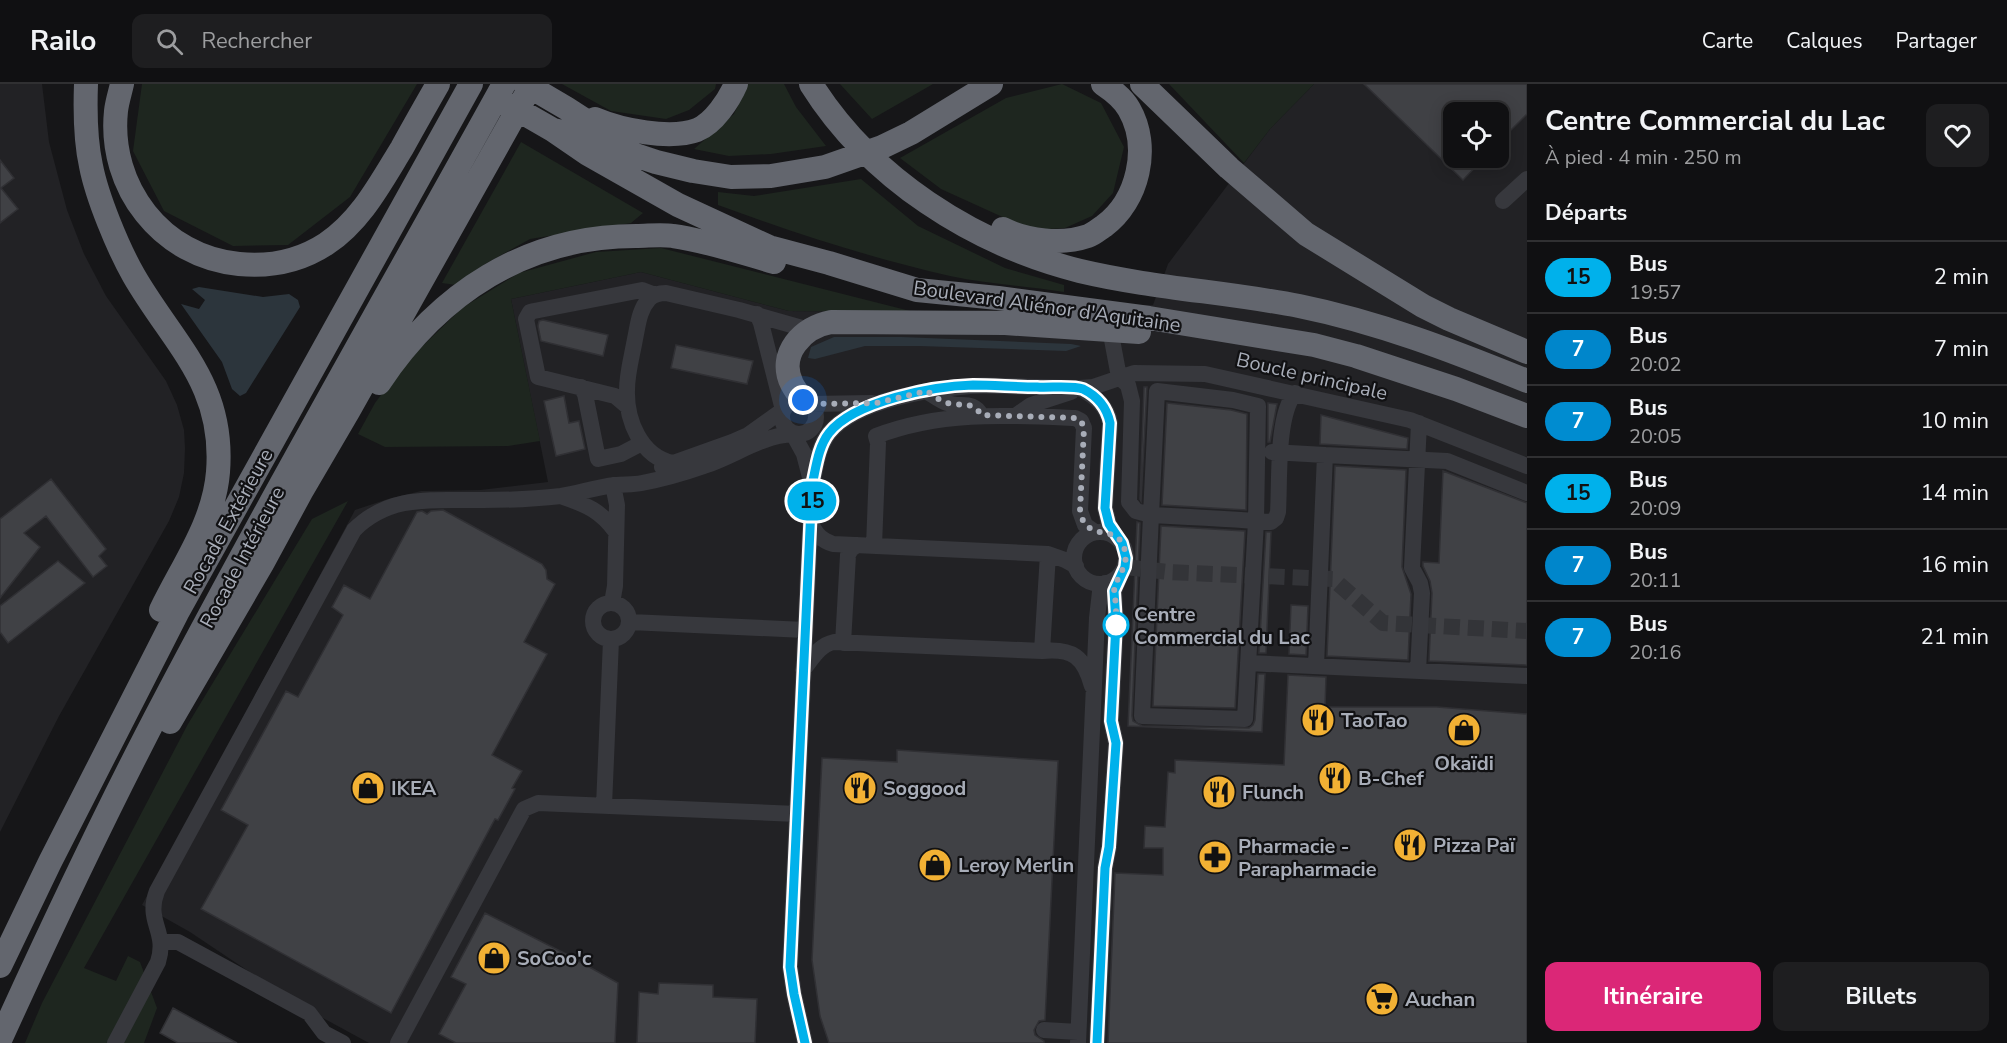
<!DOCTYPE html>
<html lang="fr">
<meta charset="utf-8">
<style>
:root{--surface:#101012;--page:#1e1e20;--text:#f1f3f6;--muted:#9c9d9f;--line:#303032;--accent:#db2777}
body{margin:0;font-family:"Nunito Sans",sans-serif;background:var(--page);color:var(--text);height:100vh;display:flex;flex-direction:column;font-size:22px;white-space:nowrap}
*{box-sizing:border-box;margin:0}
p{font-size:20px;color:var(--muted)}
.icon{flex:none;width:33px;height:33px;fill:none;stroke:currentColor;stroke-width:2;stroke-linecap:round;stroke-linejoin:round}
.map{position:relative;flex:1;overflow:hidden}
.sheet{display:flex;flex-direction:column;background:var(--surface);width:480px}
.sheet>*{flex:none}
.badge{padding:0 12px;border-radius:20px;font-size:21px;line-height:39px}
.tools{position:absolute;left:1443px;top:18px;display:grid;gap:12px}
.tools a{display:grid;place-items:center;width:66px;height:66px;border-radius:12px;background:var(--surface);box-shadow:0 3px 15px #0003,0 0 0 2px var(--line);font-size:30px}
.you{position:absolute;width:30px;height:30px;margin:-15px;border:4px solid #fff;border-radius:50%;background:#1a73e8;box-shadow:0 0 0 9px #1a73e833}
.map>.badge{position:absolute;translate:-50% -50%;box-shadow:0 0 0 3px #fff}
h2{padding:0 18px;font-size:22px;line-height:54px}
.round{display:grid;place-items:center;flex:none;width:63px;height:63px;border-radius:12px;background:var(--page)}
.overview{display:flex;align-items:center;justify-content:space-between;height:102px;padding:0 18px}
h1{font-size:28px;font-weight:700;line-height:45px}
.primary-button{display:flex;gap:12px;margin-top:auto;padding:12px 18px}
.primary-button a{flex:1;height:69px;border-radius:12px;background:var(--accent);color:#fff;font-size:24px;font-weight:700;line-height:69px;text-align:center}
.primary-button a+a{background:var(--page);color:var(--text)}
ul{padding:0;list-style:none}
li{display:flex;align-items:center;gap:18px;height:72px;padding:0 18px;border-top:2px solid var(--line)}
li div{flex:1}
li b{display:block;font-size:22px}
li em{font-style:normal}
li .badge{min-width:66px;font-weight:700;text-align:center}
header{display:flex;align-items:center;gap:36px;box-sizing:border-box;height:84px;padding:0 30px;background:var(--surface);border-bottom:2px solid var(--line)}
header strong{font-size:28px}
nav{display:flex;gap:33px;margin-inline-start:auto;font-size:21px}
.search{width:420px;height:54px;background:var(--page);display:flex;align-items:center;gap:15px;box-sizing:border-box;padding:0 21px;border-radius:12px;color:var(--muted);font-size:22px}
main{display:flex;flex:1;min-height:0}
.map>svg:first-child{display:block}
</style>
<header>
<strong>Railo</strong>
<div class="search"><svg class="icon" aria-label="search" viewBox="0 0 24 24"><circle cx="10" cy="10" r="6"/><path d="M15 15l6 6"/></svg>Rechercher</div>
<nav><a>Carte</a><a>Calques</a><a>Partager</a></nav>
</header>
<main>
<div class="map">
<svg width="1527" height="959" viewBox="0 0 1527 959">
<rect width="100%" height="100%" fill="#161618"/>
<path fill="#222225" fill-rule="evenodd" d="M0 0H42L49 58 67 126 84 170 106 212 166 297 177 321 184 346 185 364 184 389 179 413 169 437 59 632 0 748Z
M1314 0H1527V959H369L299 921 190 848 142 821 355 426 388 415 421 407 480 406 548 398 511 215 641 188 789 227 914 228 1153 221 1168 180 1270 45ZM1454 28H1498V74H1454Z"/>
<path fill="#1e261f" d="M142 0H417L350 113 288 161 233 162 164 127 133 67Z
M562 0H716L715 5 689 26 666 35 611 27Z
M748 0H784L796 23 826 62 771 70 729 72 694 65 734 30Z
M840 0H933L872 35Z
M1062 0 1101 19 1124 63 1113 109 1092 132 1065 144 1031 146 941 105 900 74 1006 14Z
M1169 0H1314L1270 45 1244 79Z
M521 58 643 129 631 139 530 155 485 180 456 201 442 199Z
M861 95 918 142 1005 184 1064 201V208C1026 202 987 200 950 192 871 174 794 149 718 121V108L754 112Z
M661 164 914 228 789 227 641 188 511 215 540 357 508 362 385 363 358 350 375 319 405 279 462 224 519 189 596 168Z
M348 417 84 884 116 897 128 872 140 878 157 924 144 959H25L42 919 188 640 312 435Z"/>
<path fill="#2c353c" d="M199 203 263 213 289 210 298 216 300 223 246 309 240 312 232 305 222 278 181 220 199 225 205 216 192 205Z
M834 253H902L1071 260 1081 262 1066 267 920 262H865L815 275 808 274 811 263Z"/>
<path fill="#404145" stroke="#303034" stroke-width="1.5" d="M1364 0H1527V30L1498 59V28H1454V74H1484L1463 96Z
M0 76 14 94 1 104 18 125 0 139Z
M543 236 608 251 603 272 541 257 538 242 539 237Z
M676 261 753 277 747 300 671 284Z
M1144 303H1147L1141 417 1140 415Z
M564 312 569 339 579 337 585 365 556 372 544 317Z
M1167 319 1231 326 1247 330 1246 426 1162 421Z
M1268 319 1277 320 1270 358H1268Z
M1321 331 1408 354 1407 365 1320 360Z
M1335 382 1406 386 1402 483 1411 510 1408 576 1327 572Z
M1443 387 1527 419V581L1429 577 1432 509 1430 497 1423 482V478L1439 479Z
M51 395 106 465 99 472 107 482 93 493 46 432 24 449 40 463 0 514V435Z
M443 426 542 480 546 486 547 495 555 500 524 558 547 570 492 671 522 687 512 704 515 705 498 736 495 735 391 929 201 825 248 741 221 726 286 607 298 613 343 531 332 523 344 501 370 515 417 428 422 427 427 430 431 427Z
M1137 438 1140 439 1132 632 1133 637 1142 642 1249 644 1253 641 1255 636 1258 590H1265L1262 648 1128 642Z
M1161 442 1245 447 1235 624 1153 622Z
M1266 448H1271L1266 569H1259Z
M58 477 85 499 8 559 0 548V522Z
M1291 521 1308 522 1306 571 1289 570Z
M1288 591 1326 593 1325 623H1437L1527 630V959H1108L1115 789 1163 791V764H1144L1145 742 1165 743 1168 688 1175 689V676L1284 681Z
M897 666 1058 677 1045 936 1039 937 1034 946 1035 951 1044 957V959H829L820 932 812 876 822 674 897 678Z
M485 829 566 870 618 899 615 959H456L439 950 466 900 451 893Z
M659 899 713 901V913L757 915 755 959H637L639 908 658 910Z
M173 924 237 959H178L160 949Z"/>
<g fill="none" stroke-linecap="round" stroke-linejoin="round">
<path stroke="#333438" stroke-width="16" stroke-dasharray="16 8" stroke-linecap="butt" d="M1125 483 1168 488 1333 495 1383 539 1527 547"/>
<path stroke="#37383d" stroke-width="16" d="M1503 117 1527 95
M1110 245 1119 293 1128 301 1132 317 1129 418 1136 427 1151 431 1142 632 1245 635 1256 437 1258 322 1233 316 1157 307 1151 431C1191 433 1231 435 1271 438L1276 434 1278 428C1280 397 1276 332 1295 309
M581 303 585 310 598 375 621 370 642 359
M1080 304C1095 313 1107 321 1110 339L1105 424 1109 440 1116 453
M926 307C933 311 940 317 947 319 961 324 973 316 981 331
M782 333a17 17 0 1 1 34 0a17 17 0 1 1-34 0Z
M810 320 872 319
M628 323 615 312 538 293 526 235 530 228 534 227 642 206 655 211
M1018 330 1031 321 1071 308
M1272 368 1325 371
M673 379C641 373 626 336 627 306 627 289 632 272 635 255 638 241 639 226 649 215 654 210 659 209 666 209L739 226 809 246
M662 383 732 358 748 351 783 326 761 239 757 230
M563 413C587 421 601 427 616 448
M811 440C817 451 821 456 833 460L1048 470 1065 476 1076 482
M1074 474a26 26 0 1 1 52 0a26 26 0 1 1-52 0Z
M874 462 878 359 876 352C941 327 1007 331 1075 334L1081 337 1084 344 1080 427 1085 441 1095 448
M593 537a18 18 0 1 1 36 0a18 18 0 1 1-36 0Z
M612 519 615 502 617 421 613 401
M630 538 805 546
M843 559 848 471 851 465 857 461
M1042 567 1048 470
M1248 579 1527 592
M1316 582 1325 371 1447 377 1527 409
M803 586C812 575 819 561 834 558L1042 567C1073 564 1084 573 1092 602
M1418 587 1422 509 1420 499 1412 484 1419 339
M604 722 611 556
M162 858H178L309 929 324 949 343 959
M1044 946 1078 948
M115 959 158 878C168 847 145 838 157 807L354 446C391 409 435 417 483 416 509 416 535 415 561 412 579 409 597 403 615 401 624 400 633 401 642 399 663 395 684 389 704 382 735 372 760 352 793 350L804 370 811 397
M398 959 524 725 538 719 797 730
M805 959 794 910 790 883 812 401C816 383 818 363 829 349 856 316 930 305 970 302 982 301 995 302 1007 302 1031 303 1056 304 1080 304L1093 303 1134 289 1205 290 1410 336 1527 382
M1078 959 1097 534 1100 508 1105 499
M1097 959 1105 784 1109 763 1116 659 1111 637 1116 539 1114 507 1121 490"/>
<path stroke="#63666e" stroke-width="24" d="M86 0C85 27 85 55 91 82 97 113 118 164 134 192 174 261 225 300 218 388 214 439 182 482 161 526
M122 0C120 9 117 18 116 27 108 103 162 173 239 180 270 183 300 177 326 160 361 137 381 98 402 64 414 42 426 21 438 0
M525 0 566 24 600 46 610 50
M811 0C870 94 973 160 1080 187 1152 204 1227 208 1299 222 1378 238 1453 267 1527 297
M1142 0 1229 84 1306 150 1423 222 1449 235 1527 268
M504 18 553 46 595 55 617 65 656 78 693 87 731 93 771 92 825 83 882 63 911 49 991 0
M595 35C621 46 670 56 697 46 714 39 729 16 736 0
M553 46 588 70 678 121 769 163 829 179 917 206 998 214 1149 234 1314 261 1356 272 1456 305 1527 332
M1003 145C1027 157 1062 161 1088 152 1094 150 1099 145 1104 142 1138 117 1151 63 1129 25 1124 16 1112 6 1103 0
M379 299C439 209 526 152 636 152 648 152 661 150 673 152 704 156 743 169 774 178
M803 316C799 311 795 306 792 300 777 270 803 243 831 238L1005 239 1139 248
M170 638 262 480 301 408 349 326 532 0
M0 882 50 778 177 529 471 0
M0 956C52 842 105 729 163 619 273 410 390 206 504 0"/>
</g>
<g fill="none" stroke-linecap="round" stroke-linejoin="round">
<defs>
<path id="line" d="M805 959 794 910 790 883 812 401C816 384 818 363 829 349 854 317 934 302 973 301 994 301 1016 303 1037 303 1049 304 1072 301 1083 305 1097 312 1107 324 1110 339L1105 424 1109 440 1122 459 1126 474 1125 483 1114 507 1116 539 1111 637 1116 659 1109 763 1105 784 1097 959"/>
</defs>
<use href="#line" stroke="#fff" stroke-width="14"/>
<use href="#line" stroke="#00b1eb" stroke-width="9"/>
<path stroke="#a8adb8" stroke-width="6" stroke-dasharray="0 10.8" d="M803 316 810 320 876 319 927 307C933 311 940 317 947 319 961 323 973 316 981 331L1075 334 1081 337 1084 344 1080 427C1086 461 1119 437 1125 467 1129 483 1115 493 1114 508 1114 512 1116 517 1116 522 1116 528 1116 535 1116 541"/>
</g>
<defs>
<symbol id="restaurant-disc" viewBox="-11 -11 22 22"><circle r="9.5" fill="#f2b134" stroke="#111113"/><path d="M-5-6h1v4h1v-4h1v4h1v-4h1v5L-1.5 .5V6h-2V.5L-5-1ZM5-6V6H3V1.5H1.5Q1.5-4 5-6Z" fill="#111"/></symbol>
<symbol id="shop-disc" viewBox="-11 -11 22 22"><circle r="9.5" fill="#f2b134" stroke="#111113"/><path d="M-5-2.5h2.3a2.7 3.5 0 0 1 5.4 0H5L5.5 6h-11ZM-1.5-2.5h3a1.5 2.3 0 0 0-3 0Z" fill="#111"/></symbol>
<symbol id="pharmacy-disc" viewBox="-11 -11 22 22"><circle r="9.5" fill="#f2b134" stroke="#111113"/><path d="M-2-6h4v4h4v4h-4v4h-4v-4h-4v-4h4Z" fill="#111"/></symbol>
<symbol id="supermarket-disc" viewBox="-11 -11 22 22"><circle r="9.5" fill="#f2b134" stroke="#111113"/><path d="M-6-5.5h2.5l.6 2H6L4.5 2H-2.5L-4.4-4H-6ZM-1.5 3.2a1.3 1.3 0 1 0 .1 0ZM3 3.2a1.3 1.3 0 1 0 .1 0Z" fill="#111"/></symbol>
</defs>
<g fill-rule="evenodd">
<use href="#restaurant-disc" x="1299" y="617" width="38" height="38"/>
<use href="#shop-disc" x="1445" y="627" width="38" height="38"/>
<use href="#restaurant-disc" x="1316" y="675" width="38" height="38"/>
<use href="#shop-disc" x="349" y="685" width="38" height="38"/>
<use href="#restaurant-disc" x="841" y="685" width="38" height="38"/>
<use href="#restaurant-disc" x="1200" y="689" width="38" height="38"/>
<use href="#restaurant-disc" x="1391" y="742" width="38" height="38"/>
<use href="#pharmacy-disc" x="1196" y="754" width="38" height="38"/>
<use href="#shop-disc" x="916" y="762" width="38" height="38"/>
<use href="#shop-disc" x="475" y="855" width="38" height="38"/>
<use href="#supermarket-disc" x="1363" y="896" width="38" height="38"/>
</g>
<circle fill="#fff" stroke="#00b1eb" stroke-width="3" cx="1116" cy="541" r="12"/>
<g text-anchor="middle" stroke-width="4.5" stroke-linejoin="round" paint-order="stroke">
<g font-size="20" fill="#a8adb8" stroke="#111113">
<text transform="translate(1047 222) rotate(8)" y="7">Boulevard Aliénor d'Aquitaine</text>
<text transform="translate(1312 292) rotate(13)" y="7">Boucle principale</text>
<text transform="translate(228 437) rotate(-61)" y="7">Rocade Extérieure</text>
<text transform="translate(242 473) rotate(-62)" y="7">Rocade Intérieure</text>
</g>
<g font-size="20" font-weight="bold" fill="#a8adb8" stroke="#111113" text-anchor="start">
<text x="1134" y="537">Centre<tspan x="1134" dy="23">Commercial du Lac</tspan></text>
</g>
<g font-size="20" font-weight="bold" fill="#a8adb8" stroke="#111113" text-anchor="start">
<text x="1341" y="643">TaoTao</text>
<text x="1464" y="686" text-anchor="middle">Okaïdi</text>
<text x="1358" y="701">B-Chef</text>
<text x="391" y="711">IKEA</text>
<text x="883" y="711">Soggood</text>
<text x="1242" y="715">Flunch</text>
<text x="1433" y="768">Pizza Paï</text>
<text x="1238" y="769">Pharmacie -<tspan x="1238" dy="23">Parapharmacie</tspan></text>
<text x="958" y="788">Leroy Merlin</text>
<text x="517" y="881">SoCoo'c</text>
<text x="1405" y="922">Auchan</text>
</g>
</g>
</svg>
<div class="tools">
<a><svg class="icon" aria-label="locate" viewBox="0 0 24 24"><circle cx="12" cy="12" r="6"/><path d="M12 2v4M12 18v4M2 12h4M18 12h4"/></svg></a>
</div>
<div class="you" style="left:803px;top:316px"></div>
<b class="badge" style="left:812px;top:417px;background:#00b1eb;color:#111">15</b>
</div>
<section class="sheet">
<div class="overview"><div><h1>Centre Commercial du Lac</h1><p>À pied · 4 min · 250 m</p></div><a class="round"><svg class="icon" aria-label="heart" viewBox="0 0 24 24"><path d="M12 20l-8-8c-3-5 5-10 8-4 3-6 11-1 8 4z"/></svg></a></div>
<h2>Départs</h2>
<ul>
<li><span class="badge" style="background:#00b1eb;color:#111">15</span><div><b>Bus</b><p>19:57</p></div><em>2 min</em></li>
<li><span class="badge" style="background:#0086cb;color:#fff">7</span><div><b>Bus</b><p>20:02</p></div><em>7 min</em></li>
<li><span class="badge" style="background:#008cd0;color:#fff">7</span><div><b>Bus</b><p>20:05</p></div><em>10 min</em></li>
<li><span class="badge" style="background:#00b1eb;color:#111">15</span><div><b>Bus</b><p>20:09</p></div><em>14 min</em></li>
<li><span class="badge" style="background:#0086cb;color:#fff">7</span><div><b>Bus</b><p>20:11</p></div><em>16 min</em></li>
<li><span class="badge" style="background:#008cd0;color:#fff">7</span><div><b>Bus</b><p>20:16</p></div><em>21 min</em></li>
</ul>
<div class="primary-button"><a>Itinéraire</a><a>Billets</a></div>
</section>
</main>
